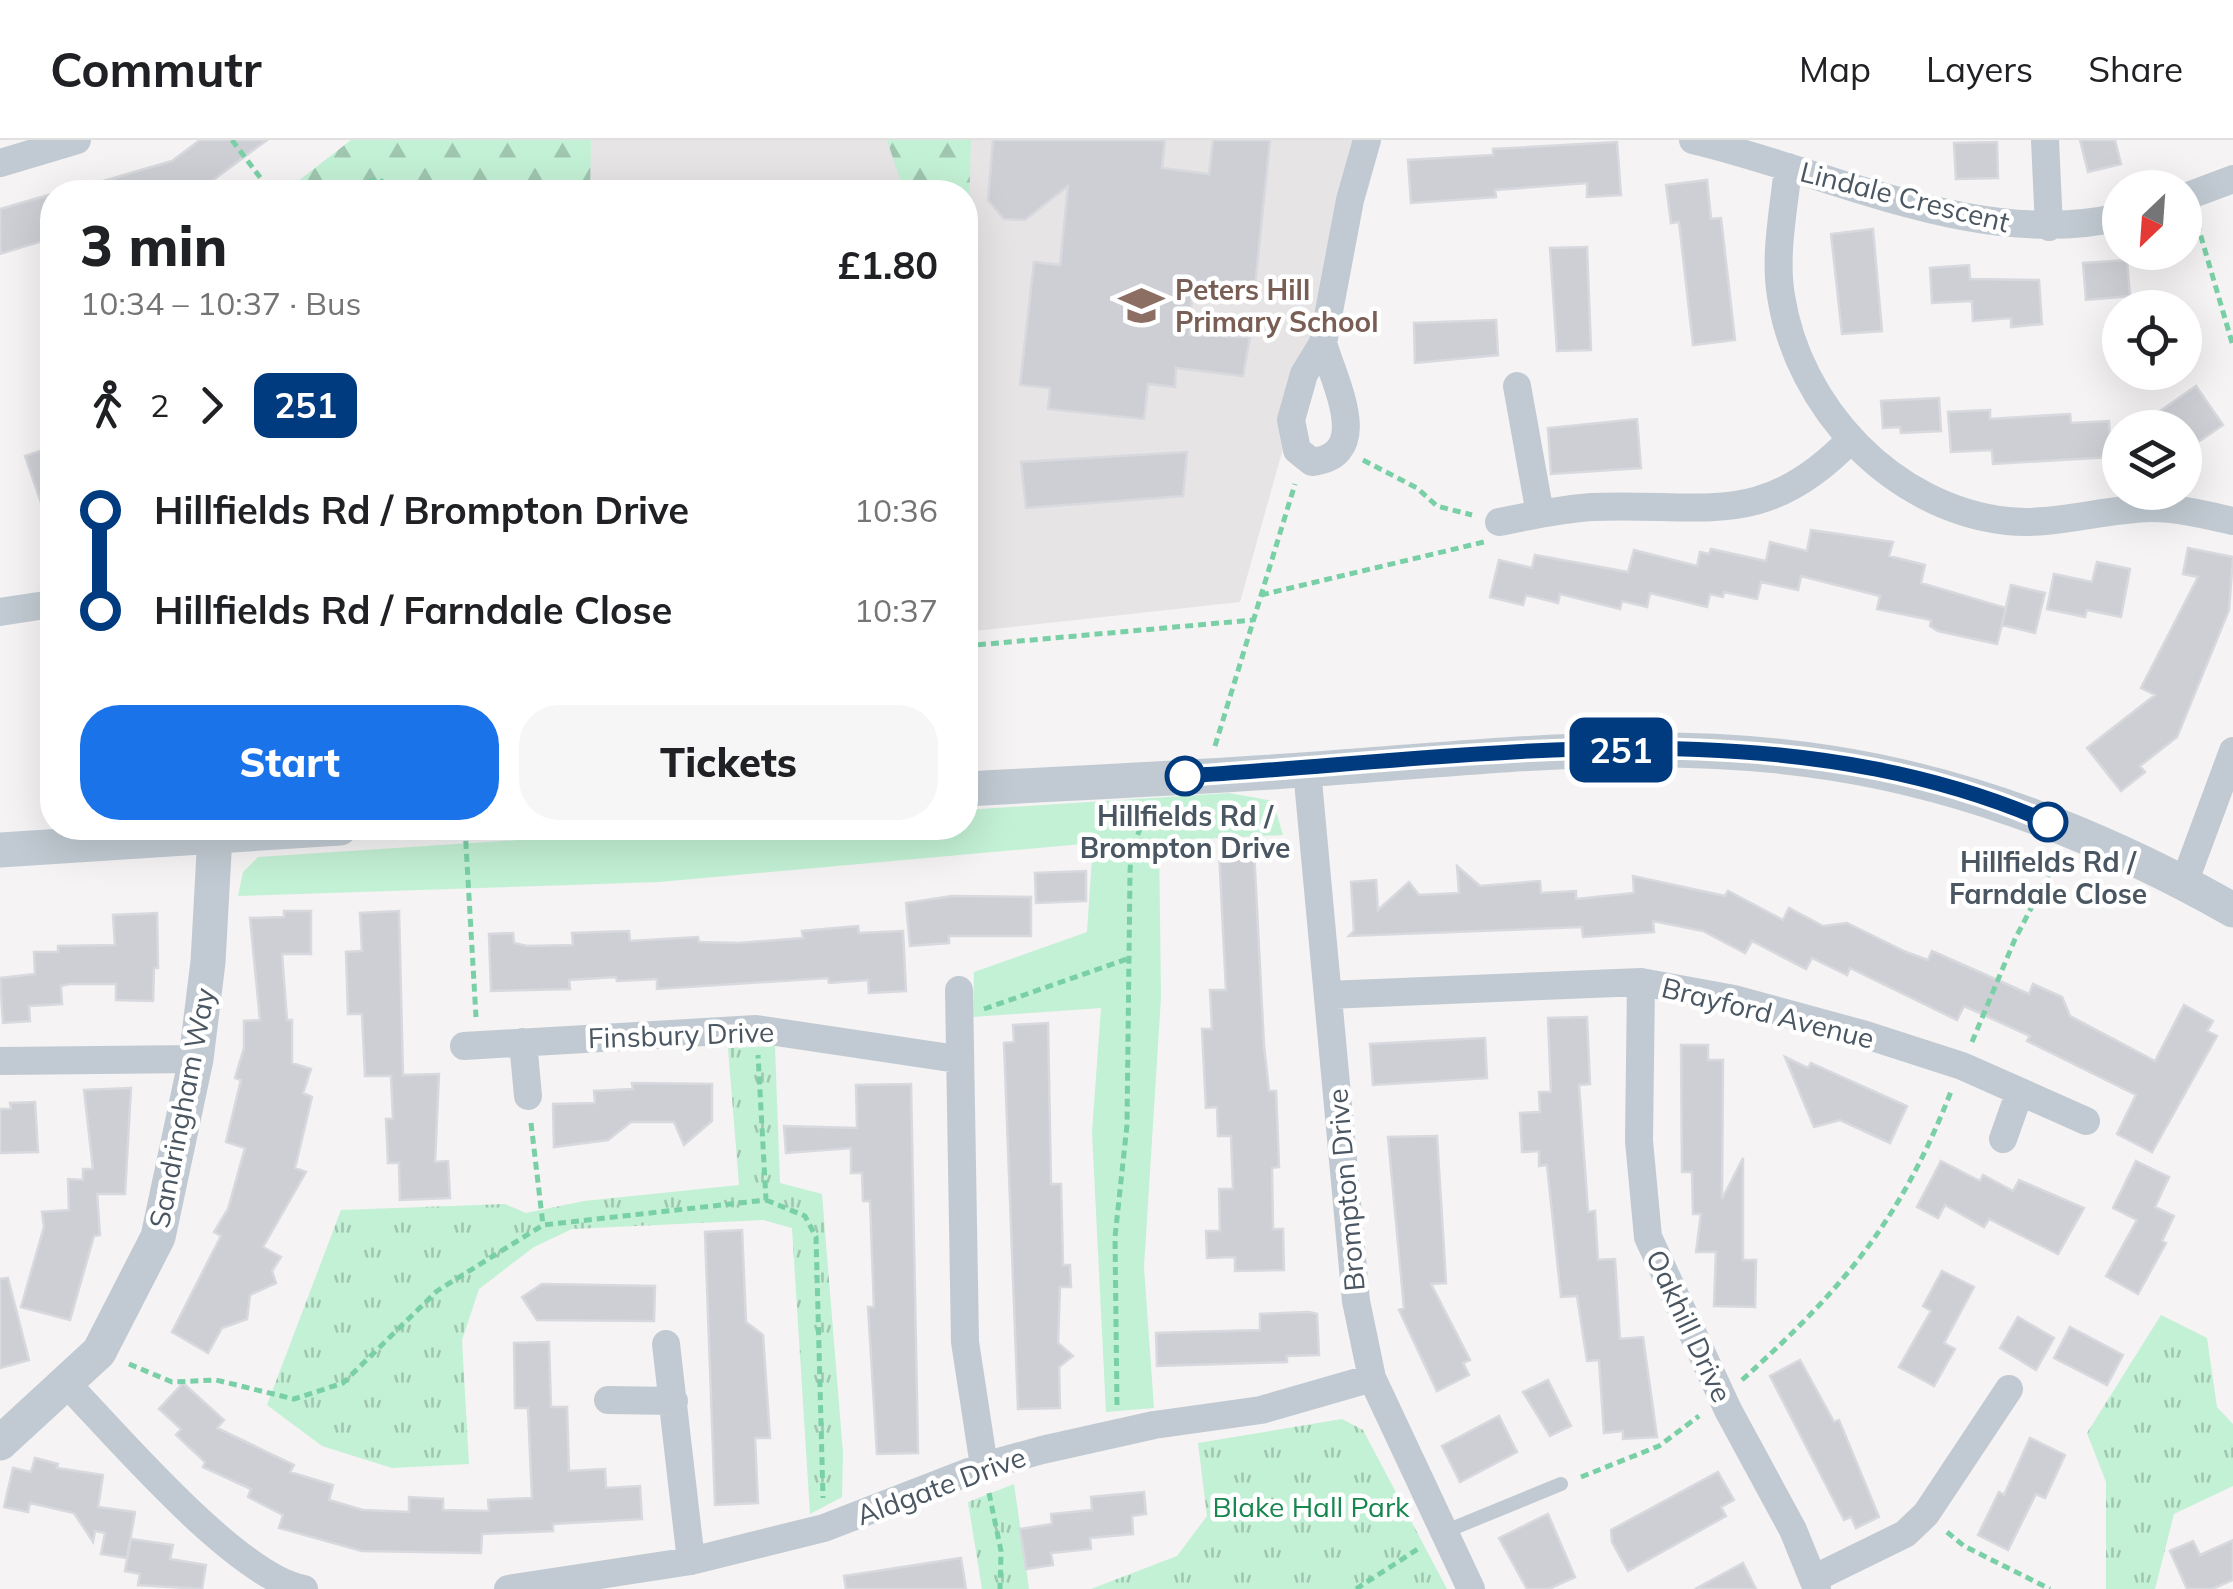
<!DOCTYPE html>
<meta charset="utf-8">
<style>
:root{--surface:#fff;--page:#f6f6f6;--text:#202124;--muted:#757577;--line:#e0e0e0;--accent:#1a73e8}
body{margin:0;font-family:Mulish,sans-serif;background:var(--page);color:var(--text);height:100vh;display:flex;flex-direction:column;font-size:38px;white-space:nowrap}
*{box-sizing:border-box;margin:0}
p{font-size:32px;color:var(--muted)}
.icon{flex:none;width:55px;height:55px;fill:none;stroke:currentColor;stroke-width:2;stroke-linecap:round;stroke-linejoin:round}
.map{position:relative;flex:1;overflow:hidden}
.drawer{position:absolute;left:40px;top:40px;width:938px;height:660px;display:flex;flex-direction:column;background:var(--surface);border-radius:40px;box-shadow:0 10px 40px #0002}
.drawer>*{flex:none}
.badge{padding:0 20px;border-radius:15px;font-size:35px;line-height:65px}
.needle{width:65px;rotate:205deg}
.buttons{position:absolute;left:2102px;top:30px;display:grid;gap:20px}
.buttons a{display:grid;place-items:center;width:100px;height:100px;border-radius:50%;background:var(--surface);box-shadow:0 10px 40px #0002;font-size:50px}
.map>.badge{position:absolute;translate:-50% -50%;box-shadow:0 0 0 5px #fff}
.legs{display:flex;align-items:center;gap:15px;height:110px;padding:0 40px;font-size:32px}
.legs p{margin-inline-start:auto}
.summary{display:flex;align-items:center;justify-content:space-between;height:170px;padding:0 40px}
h1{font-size:55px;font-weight:800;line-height:75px}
.button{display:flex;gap:20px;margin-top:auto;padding:20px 40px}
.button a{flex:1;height:115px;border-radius:40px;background:var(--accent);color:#fff;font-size:40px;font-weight:800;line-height:115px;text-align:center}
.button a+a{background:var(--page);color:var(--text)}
ul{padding:0 40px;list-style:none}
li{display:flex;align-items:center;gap:35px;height:100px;font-size:38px}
li i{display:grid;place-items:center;width:15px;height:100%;margin:0 12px;background:currentColor}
li i::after{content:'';width:25px;height:25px;margin:-12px;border:8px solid;border-radius:50%;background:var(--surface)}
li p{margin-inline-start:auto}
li:first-child i{background:linear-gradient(#0000 50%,currentColor 0)}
li:last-child i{background:linear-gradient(currentColor 50%,#0000 0)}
header{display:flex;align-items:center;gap:60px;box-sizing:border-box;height:140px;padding:0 50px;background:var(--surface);border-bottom:2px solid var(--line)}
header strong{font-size:48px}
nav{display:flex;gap:55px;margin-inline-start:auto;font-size:35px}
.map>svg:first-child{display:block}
</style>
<header>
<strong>Commutr</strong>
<nav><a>Map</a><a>Layers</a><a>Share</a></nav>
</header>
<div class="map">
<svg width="2233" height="1449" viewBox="0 0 2233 1449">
<defs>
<pattern id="forest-firs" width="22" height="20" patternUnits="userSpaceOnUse" patternTransform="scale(2.5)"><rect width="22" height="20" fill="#c3f1d5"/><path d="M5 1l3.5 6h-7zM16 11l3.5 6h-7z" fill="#a0c6b0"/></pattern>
<pattern id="park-tufts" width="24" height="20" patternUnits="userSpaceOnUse" patternTransform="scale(2.5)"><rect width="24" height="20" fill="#c3f1d5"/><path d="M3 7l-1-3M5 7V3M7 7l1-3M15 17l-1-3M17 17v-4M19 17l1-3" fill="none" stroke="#a0c6b0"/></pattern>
</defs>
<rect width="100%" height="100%" fill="#f5f3f3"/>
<path fill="#e6e4e5" d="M502 0H1359L1291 280 1240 462 965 492V52H449Z"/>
<path fill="#c3f1d5" d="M1229 653 1273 661 1283 695 1159 701 1161 857 1144 1127 1154 1268 1106 1272 1092 992 1101 868 973 877 974 832 1087 792 1093 703 659 742 238 756 243 732 258 717 704 688H965V670Z"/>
<path fill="url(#forest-firs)" d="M351 0H591L590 52H284Z
M887 0H971L968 105 965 52H904Z"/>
<path fill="url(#park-tufts)" d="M775 906 780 1043 822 1054 843 1313 842 1357 810 1374 792 1088 763 1080 572 1089 534 1107 479 1149 462 1200 469 1324 392 1328 322 1306 267 1265 341 1070 505 1064 526 1073 584 1061 739 1045 728 908Z
M2161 1175 2207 1198 2217 1267 2233 1284V1346L2174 1374 2155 1449H2106V1342L2087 1293Z
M1342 1279 1363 1290 1447 1449H1091L1177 1416 1207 1376 1198 1303Z
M1014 1344 1029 1449H982L968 1362Z"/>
<path fill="#cdcfd5" stroke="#d7d9de" stroke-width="2.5" d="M200 0H267L197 52H91L90 45 172 21Z
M993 0H1165L1162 28 1209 34 1213 0H1270L1254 156 1192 150 1190 195 1250 197 1243 236 1176 228 1175 247 1148 244 1144 279 1048 269 1050 248 1020 245 1034 122 1060 125 1068 46 1025 80 1004 79 988 60Z
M2080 0H2115L2121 24 2088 32Z
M1617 2 1621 55 1587 57V43L1495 50 1496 57 1411 63 1408 20 1493 15V9Z
M1997 2 1998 38 1956 39 1954 3Z
M1707 40 1711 79 1721 78 1735 200 1693 205 1679 82 1671 83 1666 45Z
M52 54V98L0 114V69Z
M1873 89 1882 191 1842 194 1831 94Z
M1587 107 1591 210 1557 211 1550 108Z
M2127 120 2130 156 2086 160 2083 123Z
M1969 125 1970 139 2039 140 2042 184 2011 187V178L1973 181 1972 161 1932 163 1930 128Z
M1496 180 1498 215 1415 223 1414 183Z
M2196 246 2223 285 2198 302 2188 288H2136Z
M1939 258 1941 291 1901 293 1900 287 1883 288 1881 261Z
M1990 270V279L2070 274 2071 283 2109 281 2111 317 1993 324 1992 310 1951 312 1948 272Z
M1637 279 1641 328 1551 334 1548 288Z
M52 307V385L49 386 25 316Z
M1187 312 1183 356 1026 368 1021 322Z
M1811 390 1893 402 1889 416 1925 425 1921 443 2006 468 1997 504 1938 491 1930 486 1931 480 1877 469 1880 456 1801 436 1798 450 1761 442 1757 459 1724 452 1723 457 1710 454 1707 467 1650 453 1647 467 1622 461 1620 469 1560 454 1558 463 1526 455 1523 465 1490 457 1499 420 1532 428 1535 415 1628 432 1634 410 1697 426 1700 412 1709 414 1711 409 1766 421 1770 402 1807 411Z
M2188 408 2233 417 2229 470 2177 597 2140 626 2145 632 2121 651 2087 608 2155 555 2141 548 2198 437 2183 434Z
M2097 422 2130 429 2121 477 2087 470 2085 477 2047 469 2054 434 2092 442Z
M2011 445 2045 453 2035 493 2002 485Z
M1254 710 1264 906 1269 951H1276L1279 1027 1272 1028 1273 1089H1283L1284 1130 1235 1131V1117L1207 1118 1206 1091H1220L1219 1049H1233L1231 996H1218L1217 967 1206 968 1202 889H1212L1210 850H1226L1219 711Z
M1457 726 1480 746 1540 741 1541 753 1576 751V759L1634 753 1633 736 1725 756 1728 751 1783 780 1789 768 1823 786 1847 783 1906 812 1928 820 1932 811 2029 854 2033 844 2062 857 2070 876 2155 921 2184 865 2213 881 2207 891 2217 896 2152 1012 2117 994 2136 955 2027 901 2030 896 1964 866 1957 880 1850 828 1847 835 1812 818 1806 829 1752 801 1745 813 1703 791 1653 781 1654 792 1583 797 1582 787 1349 796 1354 791 1351 742 1376 740 1378 770 1409 742 1419 755 1459 753Z
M1086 731V761L1036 763 1035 733Z
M952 756 1031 757V796H949V803L910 806 906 763Z
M284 771H311V814H282L287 880H292V923L311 929 303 953 312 957 295 1028 306 1032 263 1107 281 1117 272 1131 276 1143 250 1155 247 1179 222 1188 208 1213 172 1192 221 1096 214 1092 228 1069 245 1008 226 1002 241 940 235 938 244 908V881L260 880 250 778 284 777Z
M399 771 403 935 439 934 435 1022 448 1021 450 1058 400 1060 399 1023H388L386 979H393L391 936H365L362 874H348L346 812 362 811 360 773Z
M157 773 158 828H154L153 861 116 860V844H70L61 846 62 864 29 866 30 881 3 883 0 838 35 834 34 812H58V806L115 805 113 775Z
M858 786 859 793 903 791 906 851 869 853 868 840 829 843 828 838 657 849V839L617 841 616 837 569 840 570 849 491 851 489 794 513 793 514 803 527 806 573 805 572 793 629 791 630 801 698 797 699 802 739 803 803 798 802 791Z
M1587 877 1590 944 1579 945 1588 1072 1595 1071 1598 1120 1615 1119 1620 1199 1643 1197 1657 1297 1623 1299V1291L1604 1293 1599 1220 1587 1221 1577 1156 1561 1157 1547 1025 1539 1026V1011L1522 1012 1520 973 1540 972 1539 952H1551L1548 878Z
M1048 883 1051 1044H1061L1063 1125H1070L1071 1147H1060L1058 1203 1073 1216 1059 1227 1060 1268 1018 1269 1004 903 1014 902 1013 885Z
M1485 898 1487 938 1373 945 1370 904Z
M1681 905H1708V920H1723L1722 1059 1743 1018V1120H1756L1755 1167 1714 1166 1716 1112H1696L1701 1074H1693L1692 1032H1682Z
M1785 917 1808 928 1811 923 1907 966 1890 1003 1840 980 1814 987Z
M632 943 712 944V981L684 1005 674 982H631L608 1000 554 1007 553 964 595 963 594 951 633 949Z
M911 944 918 1313 877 1314 868 1167H874L870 1061H863L862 1033H851V1008L786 1013 784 986 857 988 856 945Z
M131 948 125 1054H97L100 1095 94 1096 70 1180 21 1167 44 1087 42 1072 69 1070 68 1039 83 1040V1029H93L84 950Z
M35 962 38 1012 0 1013V969H11L10 963Z
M1437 996 1446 1143 1431 1144 1470 1220 1463 1223 1469 1235 1437 1251 1399 1170 1404 1168 1388 997Z
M1941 1021 1980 1041 1983 1035 2013 1051 2019 1040 2084 1068 2058 1114 1989 1079 1984 1087 1945 1065 1938 1078 1917 1067Z
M2136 1021 2169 1037 2155 1067 2174 1076 2162 1101 2166 1103 2138 1154 2106 1136 2137 1080 2113 1068Z
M742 1090 746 1182 763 1195 770 1298H755L758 1363 715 1365 705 1092Z
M1942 1131 1974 1147 1944 1203 1955 1209 1934 1246 1899 1227 1931 1171 1923 1166Z
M8 1138 29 1220 0 1228V1139Z
M542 1144 655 1146 654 1181 537 1180 522 1157Z
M1309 1172 1317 1174 1319 1215 1287 1216V1222L1157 1226 1156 1193 1260 1190V1174Z
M2018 1177 2054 1198 2036 1230 2000 1208Z
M2070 1187 2123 1215 2107 1245 2054 1218Z
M549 1202 551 1267H567L569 1331 605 1329 606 1348 640 1346 642 1379 553 1384V1391L482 1394 481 1413 362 1411 279 1388 283 1375 248 1357 251 1349 203 1327 205 1322 176 1295 181 1289 159 1269 183 1243 224 1280 217 1288 294 1325 290 1332 333 1345 329 1360 363 1370 409 1372V1357L443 1359V1370L489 1371 488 1360 532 1358 528 1268H515L514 1203Z
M1800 1220 1834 1282 1839 1280 1879 1377 1856 1388 1851 1377 1844 1380 1770 1236Z
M1548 1240 1571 1286 1550 1296 1523 1252Z
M1499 1276 1517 1312 1460 1342 1442 1306Z
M2030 1298 2065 1315 2045 1358 2036 1354 2008 1410 1978 1395 1999 1352 2004 1355Z
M35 1318 58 1324 57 1328 103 1335 98 1367 135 1372 127 1418 101 1414 105 1393 95 1391 93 1402 74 1373 30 1363 28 1372 4 1367 13 1328 31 1332Z
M1718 1332 1734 1360 1721 1367 1726 1376 1628 1431 1612 1402 1611 1390Z
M1144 1352 1146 1374 1132 1376 1133 1394 1090 1398 1091 1409 1051 1413 1053 1425 1026 1429 1020 1389 1052 1384 1051 1374 1092 1370 1091 1357Z
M1548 1374 1575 1437 1549 1449H1527L1499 1398Z
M131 1399 173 1405 170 1419 206 1425 202 1449 138 1445 140 1434 125 1431Z
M2233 1400V1440L2212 1449H2187L2170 1411 2193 1401 2200 1415Z
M961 1418 966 1449H846L844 1436Z
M1743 1423 1756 1449H1695Z"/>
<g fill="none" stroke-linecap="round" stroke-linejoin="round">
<path stroke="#7ad0a6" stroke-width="5" stroke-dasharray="8 5" stroke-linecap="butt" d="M232 0 271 52
M330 52 379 39 395 52
M2197 83 2233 206
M1363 320 1417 348 1437 366 1472 375
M1261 455 1484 402
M965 506 1253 480
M1215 606 1295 344
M465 688 476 877
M984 869 1127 819
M1972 902 2015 799 2058 717
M531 983 543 1085
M766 1060 805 1076 816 1097 823 1358
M129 1224 172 1242 216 1240 294 1259 343 1243 437 1151 543 1085 766 1060 758 915
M1742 1240C1845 1147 1901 1080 1952 949
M1117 1265 1115 1097 1127 985 1130 732 1131 713 1147 670
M1581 1337 1659 1306 1699 1276
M989 1353 1001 1411 1000 1449
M1947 1392 1964 1406 2050 1449
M1356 1449 1421 1407"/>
<path stroke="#c1cad2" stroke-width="14" d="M1444 1392 1561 1344"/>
<path stroke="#c1cad2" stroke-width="28" d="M1693 0C1830 32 1979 110 2120 77
M2045 0 2049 87
M0 23 77 0
M1788 27C1784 69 1774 114 1781 156 1798 267 1892 368 2007 381 2054 386 2103 369 2151 368 2179 368 2206 375 2233 381
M2185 57 2233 39
M1323 203C1334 242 1374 315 1312 322L1297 310 1291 280 1304 234 1323 203 1350 60 1367 0
M1517 246 1540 374
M1499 382C1530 376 1560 369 1592 367 1704 362 1763 391 1851 299
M0 472 52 464
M1307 630 1356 1161 1372 1238 1471 1449
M2184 743 2233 611
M1641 842 1639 1001 1648 1097 1728 1270 1793 1390 1817 1449
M959 850 965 1202 984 1326
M1328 855 1641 842 1734 859 1866 895 1962 926 2086 981
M523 902 528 956
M464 906 756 889 957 919
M0 921 196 919
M2003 999 2019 954
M666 1204 691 1421
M67 1244C117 1296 238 1438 304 1449
M608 1260 674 1261
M1815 1438 1905 1394 1926 1374 2009 1249
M508 1449 691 1421 824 1388 984 1326 1042 1310 1154 1285 1261 1270 1372 1238"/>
<path stroke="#c1cad2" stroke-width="35" d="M965 649C1091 642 1216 637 1342 627 1505 615 1669 597 1831 623 1973 645 2109 700 2233 770
M0 710 340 688
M0 1303 99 1212 158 1097 196 919 208 822 215 695"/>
</g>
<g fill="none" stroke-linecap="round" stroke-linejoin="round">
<defs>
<path id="line-1" d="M1185 636C1469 619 1778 564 2048 682"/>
</defs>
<use href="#line-1" stroke="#fff" stroke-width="22"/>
<use href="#line-1" stroke="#003b80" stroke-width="15"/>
</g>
<defs>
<symbol id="school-bare" viewBox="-9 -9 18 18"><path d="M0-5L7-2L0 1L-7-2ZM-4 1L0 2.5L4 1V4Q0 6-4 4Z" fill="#8d6e63" stroke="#fff" stroke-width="2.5" paint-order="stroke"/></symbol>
</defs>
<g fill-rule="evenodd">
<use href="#school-bare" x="1110" y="134" width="63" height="63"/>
</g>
<g fill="#fff" stroke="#003b80" stroke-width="5">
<circle cx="1185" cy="636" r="18"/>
<circle cx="2048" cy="682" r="18"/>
</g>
<g text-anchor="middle" stroke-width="9" stroke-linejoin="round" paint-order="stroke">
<g font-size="28" fill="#4a5661" stroke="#fff">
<text transform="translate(1905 57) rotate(14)" y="10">Lindale Crescent</text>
<text transform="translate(1768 873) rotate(14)" y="10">Brayford Avenue</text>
<text transform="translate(681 895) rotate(-2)" y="10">Finsbury Drive</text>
<text transform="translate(182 968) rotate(-79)" y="10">Sandringham Way</text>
<text transform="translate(1346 1050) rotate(-95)" y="10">Brompton Drive</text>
<text transform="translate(1689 1186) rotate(65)" y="10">Oakhill Drive</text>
<text transform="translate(941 1346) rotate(-20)" y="10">Aldgate Drive</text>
</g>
<g font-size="28" font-weight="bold" fill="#785e54" stroke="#fff" text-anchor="start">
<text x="1175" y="160">Peters Hill<tspan x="1175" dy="32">Primary School</tspan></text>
</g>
<g font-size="28" font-weight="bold" fill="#4a5661" stroke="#fff">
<text x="1185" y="686">Hillfields Rd /<tspan x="1185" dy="32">Brompton Drive</tspan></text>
<text x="2048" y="732">Hillfields Rd /<tspan x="2048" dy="32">Farndale Close</tspan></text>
</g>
<g font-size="28" fill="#17864f" stroke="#fff">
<text x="1311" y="1377">Blake Hall Park</text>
</g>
</g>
</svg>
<div class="buttons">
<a><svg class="needle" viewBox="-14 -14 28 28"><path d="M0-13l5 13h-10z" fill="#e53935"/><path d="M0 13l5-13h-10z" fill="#757577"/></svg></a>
<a><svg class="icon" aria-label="locate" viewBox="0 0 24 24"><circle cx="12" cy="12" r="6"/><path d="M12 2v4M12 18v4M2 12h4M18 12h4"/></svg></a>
<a><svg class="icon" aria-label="layers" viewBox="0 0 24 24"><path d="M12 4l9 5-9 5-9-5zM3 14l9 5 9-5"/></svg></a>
</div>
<b class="badge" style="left:1621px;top:610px;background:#003b80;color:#fff">251</b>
<section class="drawer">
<div class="summary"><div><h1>3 min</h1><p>10:34 – 10:37 · Bus</p></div><b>£1.80</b></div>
<div class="legs"><svg class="icon" aria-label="walk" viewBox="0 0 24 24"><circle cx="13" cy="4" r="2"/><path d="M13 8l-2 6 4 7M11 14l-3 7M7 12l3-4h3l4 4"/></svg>2<svg class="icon" aria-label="forward" viewBox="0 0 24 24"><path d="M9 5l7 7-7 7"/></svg><b class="badge" style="background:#003b80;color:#fff">251</b></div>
<ul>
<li><i style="color:#003b80"></i><b>Hillfields Rd / Brompton Drive</b><p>10:36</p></li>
<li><i style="color:#003b80"></i><b>Hillfields Rd / Farndale Close</b><p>10:37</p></li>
</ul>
<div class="button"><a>Start</a><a>Tickets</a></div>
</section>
</div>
